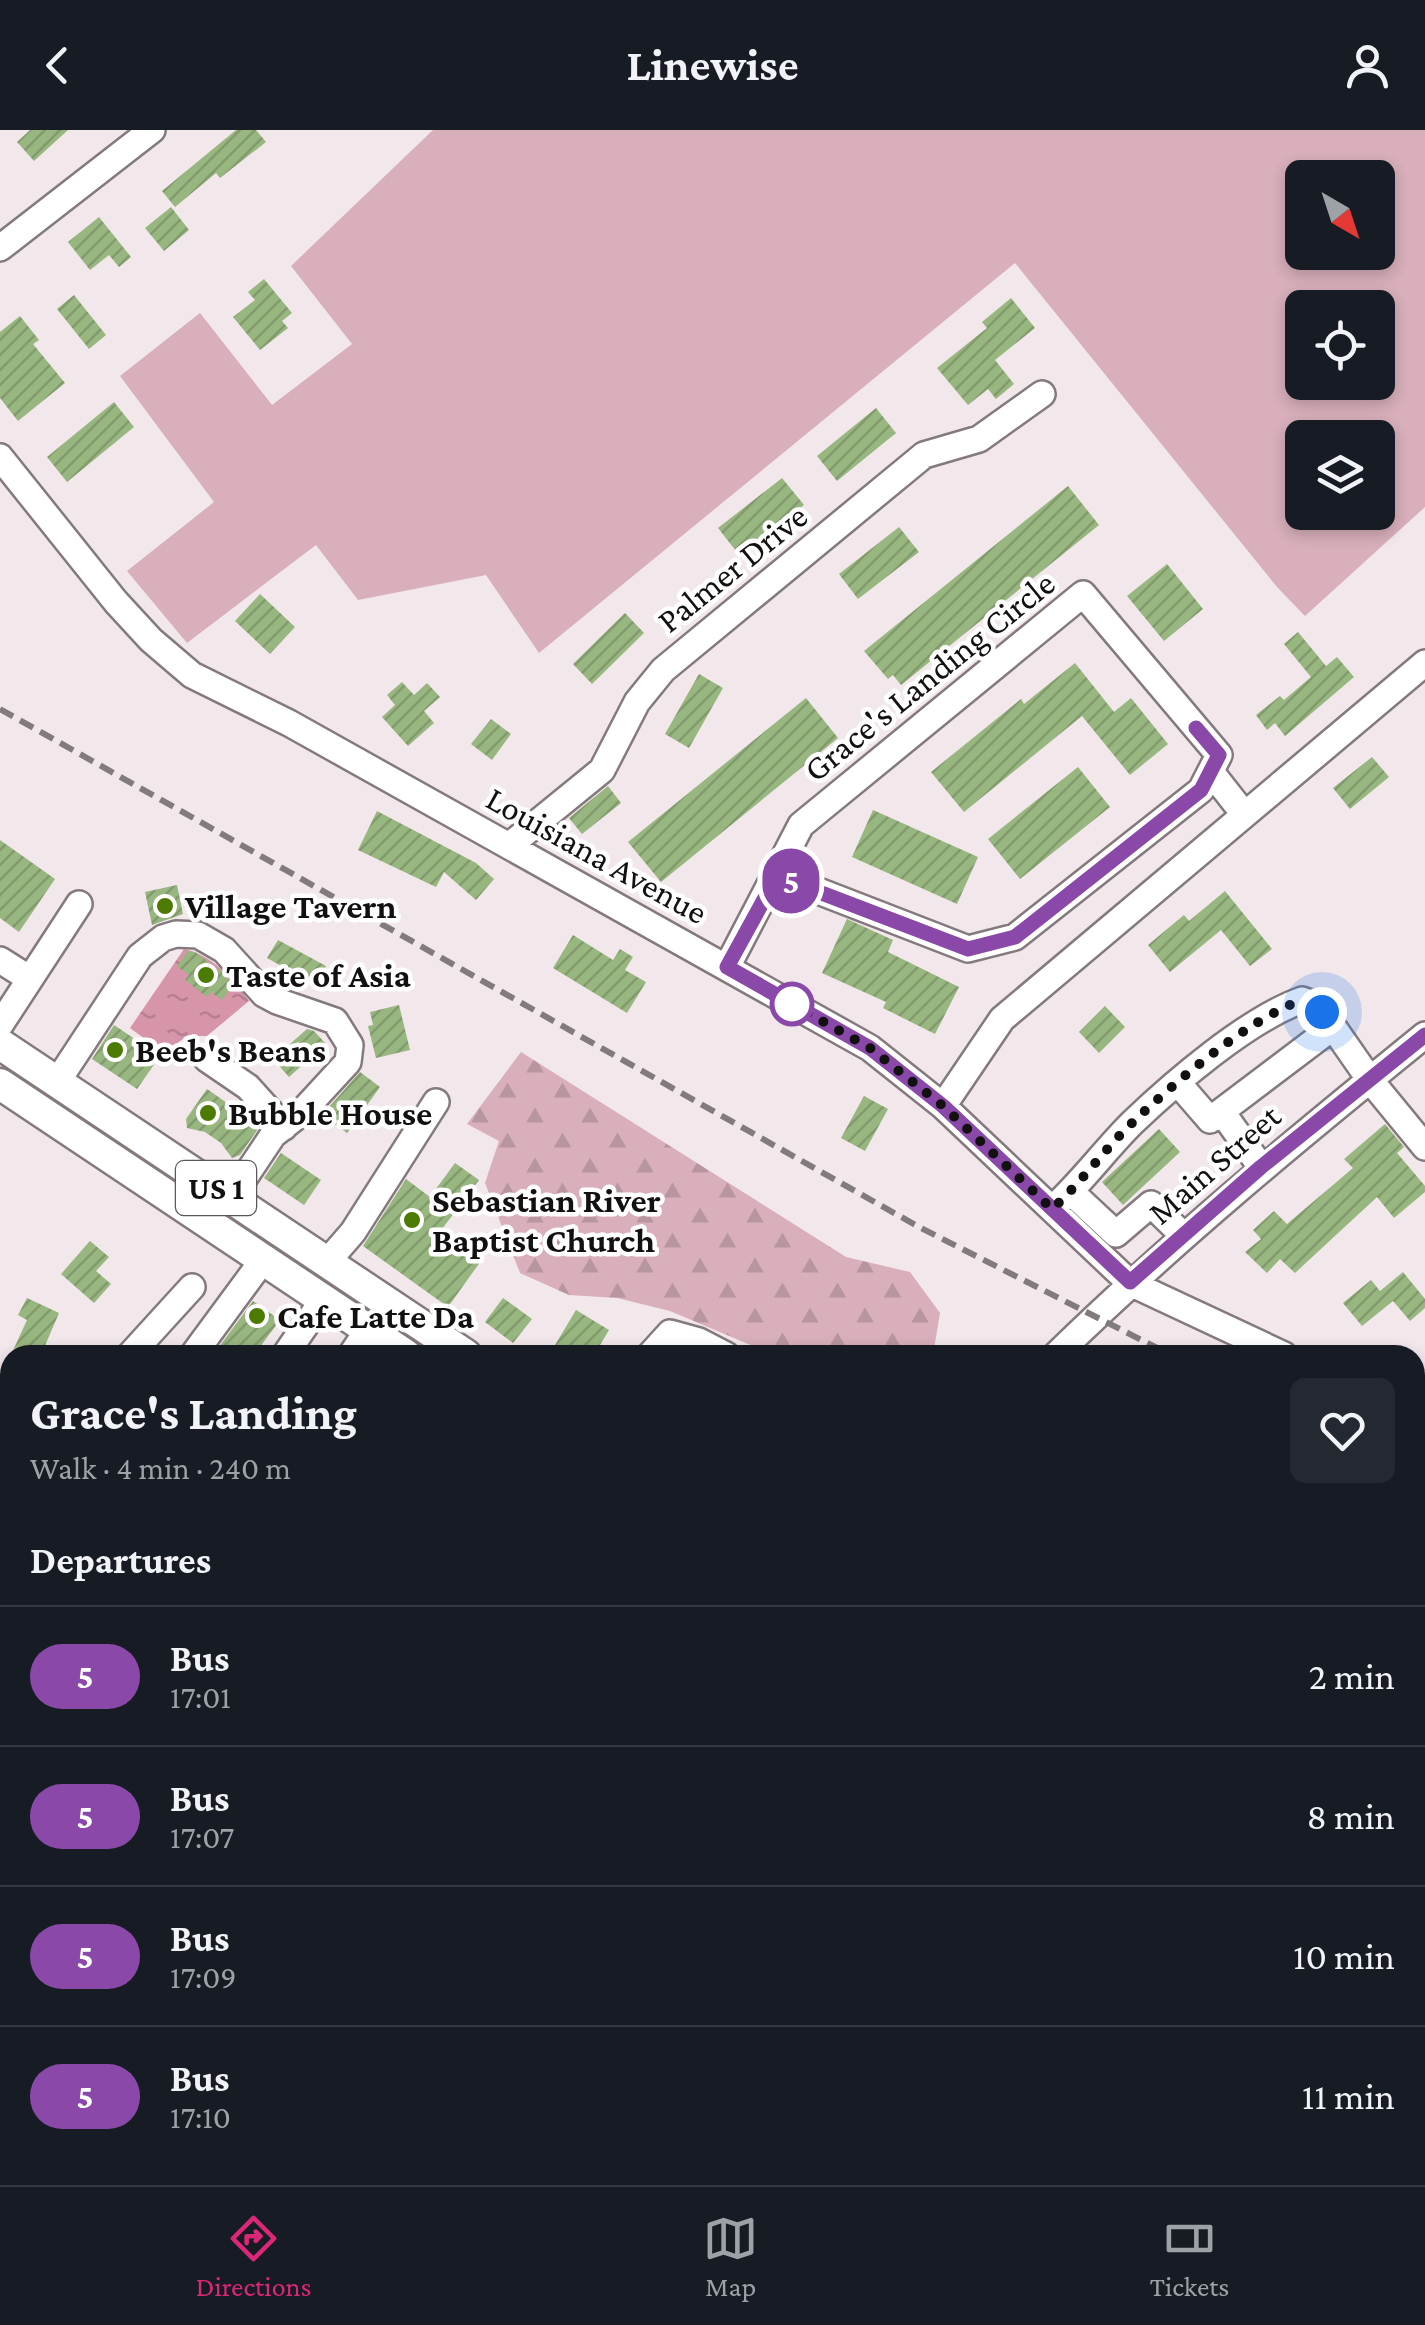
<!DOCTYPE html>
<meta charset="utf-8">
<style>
:root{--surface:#171b24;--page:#242831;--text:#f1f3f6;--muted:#9ea1a6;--line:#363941;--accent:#db2777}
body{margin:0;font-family:"Crimson Pro",serif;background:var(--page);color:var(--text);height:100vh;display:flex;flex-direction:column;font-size:38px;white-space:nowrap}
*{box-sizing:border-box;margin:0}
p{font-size:32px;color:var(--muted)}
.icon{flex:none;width:55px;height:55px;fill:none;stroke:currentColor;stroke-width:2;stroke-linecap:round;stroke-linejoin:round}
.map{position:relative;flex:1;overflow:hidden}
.details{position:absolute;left:0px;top:1215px;width:1425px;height:840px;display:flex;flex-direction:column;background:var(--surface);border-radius:30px 30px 0 0;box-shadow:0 5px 15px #0003}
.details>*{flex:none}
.badge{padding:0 20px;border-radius:32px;font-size:35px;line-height:65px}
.needle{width:65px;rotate:141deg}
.buttons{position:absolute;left:1285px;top:30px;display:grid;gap:20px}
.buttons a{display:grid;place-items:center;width:110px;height:110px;border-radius:15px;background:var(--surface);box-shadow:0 5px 15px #0003;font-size:50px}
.you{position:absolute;width:50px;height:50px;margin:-25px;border:8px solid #fff;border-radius:50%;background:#1a73e8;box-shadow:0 0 0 15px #1a73e833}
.map>.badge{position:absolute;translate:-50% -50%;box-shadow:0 0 0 5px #fff}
h2{padding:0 30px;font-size:38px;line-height:90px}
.round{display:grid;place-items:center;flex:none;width:105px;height:105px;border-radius:15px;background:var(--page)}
.summary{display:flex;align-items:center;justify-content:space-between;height:170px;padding:0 30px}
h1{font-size:48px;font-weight:700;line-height:75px}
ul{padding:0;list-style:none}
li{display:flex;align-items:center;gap:30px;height:140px;padding:0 30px;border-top:2px solid var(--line)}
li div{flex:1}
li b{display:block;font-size:38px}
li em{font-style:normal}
li .badge{min-width:110px;font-weight:700;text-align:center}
header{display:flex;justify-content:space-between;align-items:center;height:130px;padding:0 30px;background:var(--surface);font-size:45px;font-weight:700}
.tabs{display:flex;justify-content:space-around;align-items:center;height:140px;border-top:2px solid var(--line);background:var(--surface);font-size:28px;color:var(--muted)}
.tabs a{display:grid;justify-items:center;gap:5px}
.tabs .active{color:var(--accent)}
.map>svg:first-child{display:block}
</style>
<header><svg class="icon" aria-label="back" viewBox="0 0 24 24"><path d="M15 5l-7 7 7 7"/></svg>Linewise<svg class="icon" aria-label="person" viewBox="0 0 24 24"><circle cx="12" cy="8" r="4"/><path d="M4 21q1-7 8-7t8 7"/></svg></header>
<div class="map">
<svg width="1425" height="2055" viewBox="0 0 1425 2055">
<defs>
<pattern id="forest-firs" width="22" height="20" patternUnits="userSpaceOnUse" patternTransform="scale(2.5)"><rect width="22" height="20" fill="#d8afbb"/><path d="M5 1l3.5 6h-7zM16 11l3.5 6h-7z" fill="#b896a0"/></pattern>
<pattern id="water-ripples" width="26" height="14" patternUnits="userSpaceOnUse" patternTransform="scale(2.5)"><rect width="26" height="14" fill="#d795aa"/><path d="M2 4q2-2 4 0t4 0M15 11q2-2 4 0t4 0" fill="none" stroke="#b87f91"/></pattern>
<pattern id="building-hatch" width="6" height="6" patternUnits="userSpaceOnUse" patternTransform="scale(2.5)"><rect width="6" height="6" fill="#98b67f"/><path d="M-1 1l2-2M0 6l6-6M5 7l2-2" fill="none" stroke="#829b6d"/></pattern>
</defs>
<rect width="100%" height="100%" fill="#f2e7ea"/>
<path fill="#d8afbb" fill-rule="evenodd" d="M433 0H1425V377L1305 486 1277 457 1015 133 539 523 486 445 358 470 316 415 187 513 127 441 214 372 120 246 200 183 272 275 352 214 291 136ZM1302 48H1378V122H1302ZM1302 178H1378V252H1302ZM1302 308H1378V382H1302Z"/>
<path fill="url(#forest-firs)" d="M521 922 846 1127 910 1142 940 1183 933 1225H774L670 1181 617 1168 569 1165 520 1143 485 1053 499 1011 467 994Z"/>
<path fill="url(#water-ripples)" d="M184 819C211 825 234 848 249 871L207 906H187L164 923 130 898Z
M0 1495 10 1508V2045H1359L1376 2055H0Z"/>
<path fill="url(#building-hatch)" d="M30 0H68L34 31 17 12Z
M236 0H256L266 12 220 48 216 43 175 77 162 61Z
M171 77 189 100 164 121 145 98Z
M99 87 131 127 119 137 109 125 90 140 68 112Z
M264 149 292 183 282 191 288 198 260 220 233 187 255 170 248 162Z
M74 165 106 205 89 219 57 179Z
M1011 168 1035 198 995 230 1014 254 996 269 988 259 968 275 937 238 987 198 982 192Z
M20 186 39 210 33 214 65 253 18 291 0 268V202Z
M114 272 134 297 67 352 47 327Z
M876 278 896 303 837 351 817 326Z
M782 348 804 375 740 426 718 398Z
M1068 356 1099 395 901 555 893 545 888 549 864 521Z
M899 397 919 422 858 469 839 444Z
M1167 434 1203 479 1164 511 1127 466Z
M260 464 295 497 270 524 235 491Z
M625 483 644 503 592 554 573 534Z
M1298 502 1326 536 1337 527 1354 547 1285 606 1275 593 1267 600 1256 585 1280 566 1284 570 1311 547 1284 514Z
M1075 533 1114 582 1131 568 1168 614 1130 645 1082 586 964 682 931 642 1021 569 1024 574Z
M699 544 723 558 689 618 665 604Z
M402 552 414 565 427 553 440 567 424 581 434 593 408 616 382 587 395 575 387 565Z
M806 568 838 608 661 752 628 712Z
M491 589 511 604 492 630 471 614Z
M1372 627 1389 647 1350 679 1333 658Z
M1078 637 1110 677 1020 749 988 709Z
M608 656 621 673 582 704 569 688Z
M873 680 978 727 957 774 852 727Z
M377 681 476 733 494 749 476 770 444 742 436 757 358 720Z
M0 710 55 749 19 802 0 788Z
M177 755 183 784 152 795 145 762Z
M1225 761 1272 819 1250 836 1221 800 1170 842 1148 815 1184 785 1189 791Z
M847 789 893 810 888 822 959 857 935 904 883 878 886 872 822 843Z
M573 805 613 830 620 819 633 827 625 840 646 852 627 883 553 838Z
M278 810 326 836 316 855 267 828Z
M188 821 195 822 222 842 233 855 222 870 211 862 207 867 185 850 189 845 177 836Z
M399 875 410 920 376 928 368 896 373 895 370 882Z
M1105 876 1125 897 1099 923 1079 902Z
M114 895 160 926 137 959 92 929Z
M307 899 314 901 326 914 289 947 273 929Z
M360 942 380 957 347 1003 322 985Z
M207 959 260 996 240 1025 232 1028 221 1013 205 1002 187 998 186 989Z
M864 966 888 979 865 1021 841 1008Z
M1385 994 1404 1017 1397 1023 1425 1056V1062L1394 1088 1377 1067 1295 1143 1280 1129 1267 1143 1245 1122 1261 1109 1253 1100 1274 1081 1287 1094 1353 1038 1344 1029Z
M1159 999 1180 1022 1123 1075 1102 1052Z
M281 1023 321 1050 304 1075 264 1048Z
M455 1033 479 1050 442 1099 483 1128 448 1177 363 1116 406 1049 430 1067Z
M90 1111 109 1127 96 1141 111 1154 94 1173 61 1144Z
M1403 1142 1425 1169V1178L1410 1191 1393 1171 1362 1196 1343 1173 1371 1150 1380 1161Z
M27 1168 59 1183 41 1225H11L27 1190 18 1185Z
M503 1168 532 1189 513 1213 485 1192Z
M253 1171 280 1190 254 1225H213Z
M576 1180 609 1200 594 1225H560L552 1220Z"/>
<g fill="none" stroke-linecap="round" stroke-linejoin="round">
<defs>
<path id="minor" d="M0 118 152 0
M0 327 116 472 151 510 192 545 289 593 870 918 943 976 1130 1153 1284 1225
M1211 642 1244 684
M510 715 602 640 637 572 663 540 924 325 979 309 1042 264
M0 830 30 849
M727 837 801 695 1083 464 1219 625 1201 660 1015 807 968 819 777 745
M0 895 79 774
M207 929 248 957 284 997
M57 952 140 826 163 808 176 804 198 805 224 820 264 864 277 871 335 891 350 915 348 932 301 983 273 1005 231 1068
M1178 953 1210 990 1333 897
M943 976 1002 889 1425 533
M1222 982 1261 1037
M1071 1062 1116 1104 1151 1074 1184 1106
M1052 1079C1081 1053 1104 1021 1132 993 1175 952 1247 890 1302 870L1314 874 1322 881 1370 950 1425 1017
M327 1132 353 1102 436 972
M130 1225 192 1157
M193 1225 263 1130
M285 1225 323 1170
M351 1225 368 1200
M650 1225 670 1203 699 1211 726 1225
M1056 1225C1173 1111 1298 1008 1425 905
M1415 1282 1425 1286
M0 1343 10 1347
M1415 1649 1425 1654
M1424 1799H1425
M1415 1914 1425 1917
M1415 1980 1425 1985"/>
<path id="major" d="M0 914 466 1225
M0 954 406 1225
M1415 1714 1425 1716
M1415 1748 1425 1751"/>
</defs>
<use href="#minor" stroke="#847a7d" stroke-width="30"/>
<use href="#major" stroke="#847a7d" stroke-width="35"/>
<path stroke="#8d8688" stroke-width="4" stroke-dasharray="8 8" stroke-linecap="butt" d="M0 1613 10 1594
M918 2055 922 2045"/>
<use href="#minor" stroke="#fff" stroke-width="25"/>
<use href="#major" stroke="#fff" stroke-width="30"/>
<path stroke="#827b7d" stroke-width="6" stroke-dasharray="15 8" stroke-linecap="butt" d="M0 579 919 1097 1171 1225
M1415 1351 1425 1356"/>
</g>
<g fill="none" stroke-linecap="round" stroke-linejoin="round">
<defs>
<path id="line" d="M1196 598 1219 625 1201 660 1015 807 968 819 777 746 727 837 870 918 943 976 1130 1152 1261 1037 1425 905"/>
</defs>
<use href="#line" stroke="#fff" stroke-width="22"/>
<use href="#line" stroke="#8a48a9" stroke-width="15"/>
<path stroke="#131011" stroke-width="10" stroke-dasharray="0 18" d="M792 874 870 918 943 976 1052 1079C1081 1053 1103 1021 1132 993 1175 952 1246 891 1302 870L1322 882"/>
</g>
<g fill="#4b7b03" stroke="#fff" stroke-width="4">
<circle cx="165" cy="776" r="10"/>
<circle cx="206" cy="845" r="10"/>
<circle cx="115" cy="920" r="10"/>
<circle cx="208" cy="983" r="10"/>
<circle cx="412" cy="1090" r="10"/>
<circle cx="257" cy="1186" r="10"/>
</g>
<circle fill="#fff" stroke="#8a48a9" stroke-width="5" cx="792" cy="874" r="20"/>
<g text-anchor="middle" stroke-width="9" stroke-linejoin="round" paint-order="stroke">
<rect fill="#fff" stroke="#5a5858" stroke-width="2.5" x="176" y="1031" width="80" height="54" rx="8"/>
<g font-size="32" font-weight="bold" fill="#131011">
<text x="216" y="1069">US 1</text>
</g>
<g font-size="35" fill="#131011" stroke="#fff">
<text transform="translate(732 438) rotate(-39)" y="12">Palmer Drive</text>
<text transform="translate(929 546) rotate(-39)" y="12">Grace's Landing Circle</text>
<text transform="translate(597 725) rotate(29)" y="12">Louisiana Avenue</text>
<text transform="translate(1214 1034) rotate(-41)" y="12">Main Street</text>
</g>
<g font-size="35" font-weight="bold" fill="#131011" stroke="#fff" text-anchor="start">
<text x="185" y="788">Village Tavern</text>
<text x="226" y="857">Taste of Asia</text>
<text x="135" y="932">Beeb's Beans</text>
<text x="228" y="995">Bubble House</text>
<text x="432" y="1082">Sebastian River<tspan x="432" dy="40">Baptist Church</tspan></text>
<text x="277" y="1198">Cafe Latte Da</text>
</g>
</g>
</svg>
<div class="buttons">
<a><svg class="needle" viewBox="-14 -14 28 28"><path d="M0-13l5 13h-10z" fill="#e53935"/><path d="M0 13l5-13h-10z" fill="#9ea1a6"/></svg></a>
<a><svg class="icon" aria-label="locate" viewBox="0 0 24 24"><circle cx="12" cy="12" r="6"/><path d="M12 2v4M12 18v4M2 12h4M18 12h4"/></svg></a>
<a><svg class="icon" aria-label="layers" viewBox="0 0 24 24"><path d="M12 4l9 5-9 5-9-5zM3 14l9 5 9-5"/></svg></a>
</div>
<div class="you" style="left:1322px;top:882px"></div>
<b class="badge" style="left:791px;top:751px;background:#8a48a9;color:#fff">5</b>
<section class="details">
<div class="summary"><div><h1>Grace's Landing</h1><p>Walk · 4 min · 240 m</p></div><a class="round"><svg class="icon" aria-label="heart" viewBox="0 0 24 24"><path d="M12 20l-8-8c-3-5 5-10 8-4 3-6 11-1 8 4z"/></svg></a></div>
<h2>Departures</h2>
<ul>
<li><span class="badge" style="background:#8a48a9;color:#fff">5</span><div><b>Bus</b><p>17:01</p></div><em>2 min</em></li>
<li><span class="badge" style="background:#8a48a9;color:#fff">5</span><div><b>Bus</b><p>17:07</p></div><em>8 min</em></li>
<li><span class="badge" style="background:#8a48a9;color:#fff">5</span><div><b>Bus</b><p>17:09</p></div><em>10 min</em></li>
<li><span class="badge" style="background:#8a48a9;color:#fff">5</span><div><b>Bus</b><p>17:10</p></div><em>11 min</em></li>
</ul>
</section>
</div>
<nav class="tabs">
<a class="active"><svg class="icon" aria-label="directions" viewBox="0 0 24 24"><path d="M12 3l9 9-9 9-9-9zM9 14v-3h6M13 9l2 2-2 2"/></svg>Directions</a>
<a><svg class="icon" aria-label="map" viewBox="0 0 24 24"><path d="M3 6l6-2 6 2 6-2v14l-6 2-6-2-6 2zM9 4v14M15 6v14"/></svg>Map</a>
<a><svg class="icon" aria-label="tickets" viewBox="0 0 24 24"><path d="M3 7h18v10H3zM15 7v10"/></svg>Tickets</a>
</nav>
